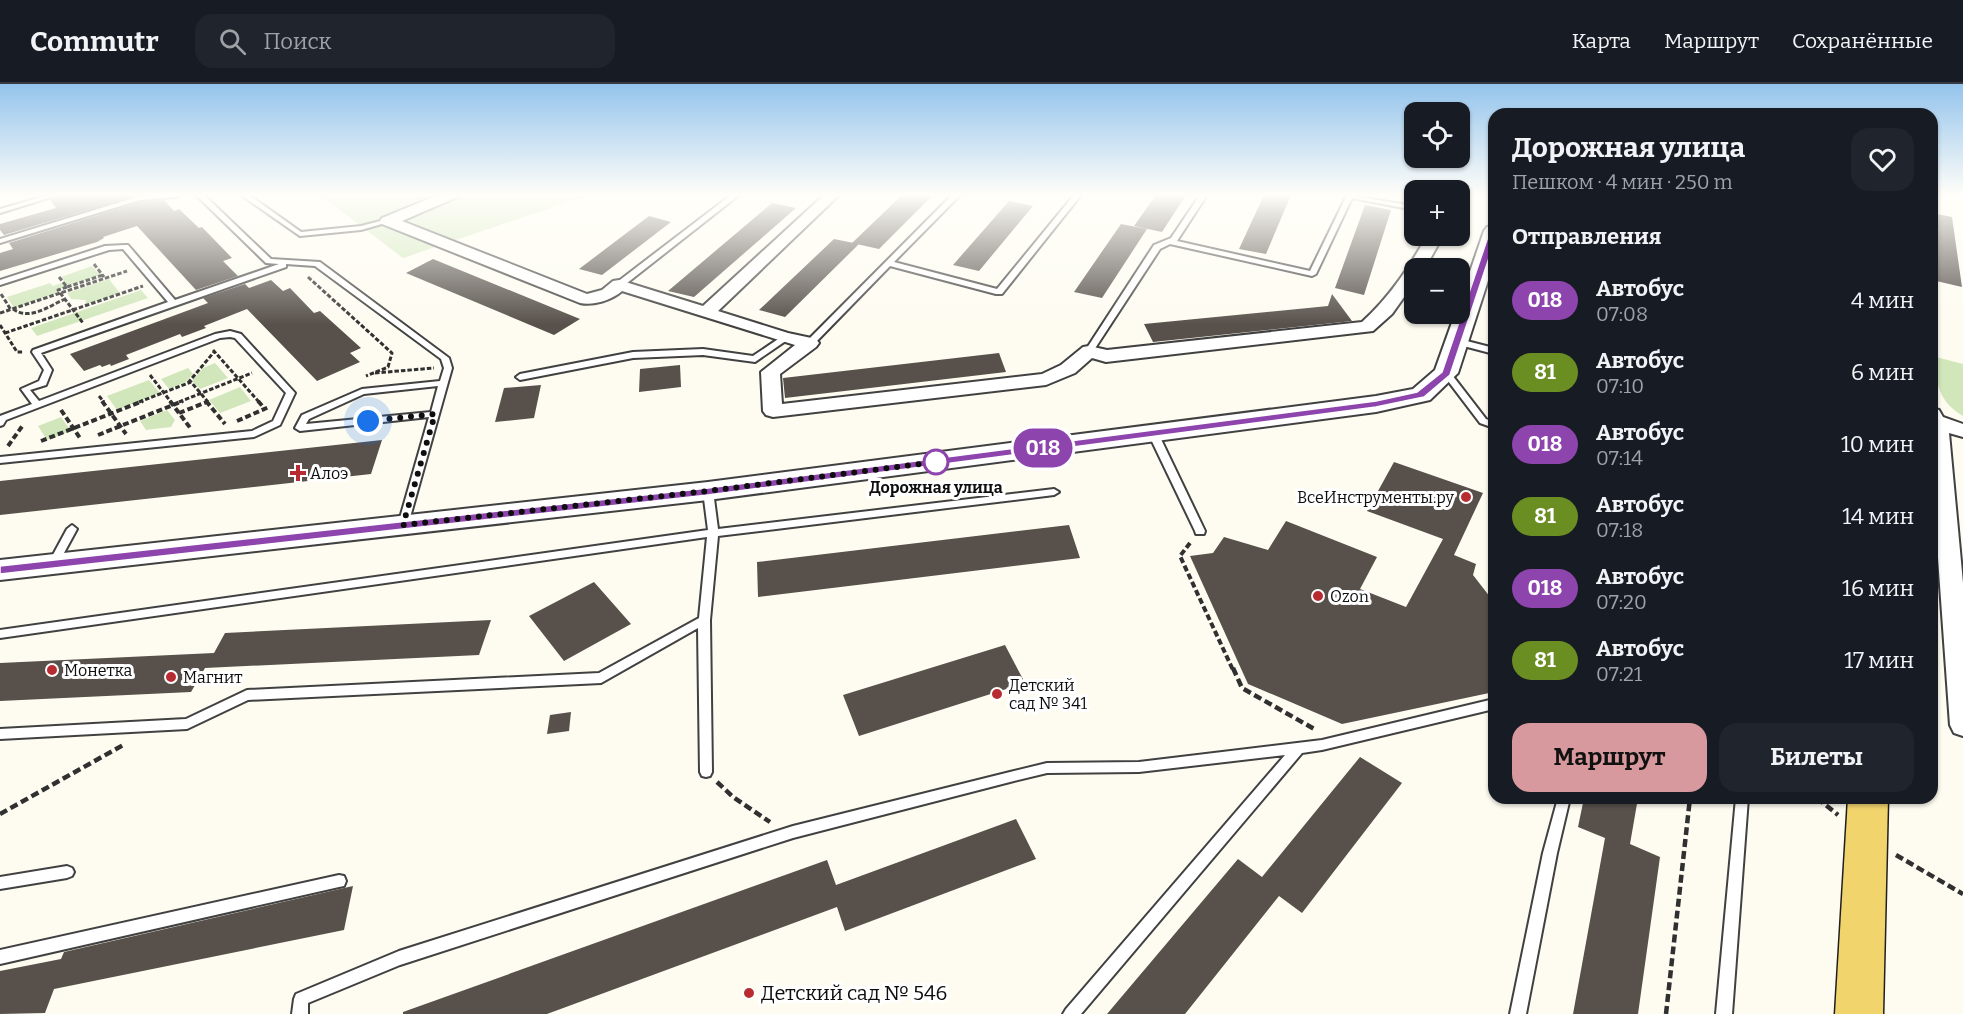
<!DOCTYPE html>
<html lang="ru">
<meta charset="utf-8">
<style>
:root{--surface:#171b24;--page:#20242c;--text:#f1f3f6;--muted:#9ea1a6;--line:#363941;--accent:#d7999d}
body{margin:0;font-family:Bitter,serif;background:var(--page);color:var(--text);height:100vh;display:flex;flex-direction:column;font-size:22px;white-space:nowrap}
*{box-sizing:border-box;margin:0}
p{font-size:20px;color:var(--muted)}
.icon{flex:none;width:33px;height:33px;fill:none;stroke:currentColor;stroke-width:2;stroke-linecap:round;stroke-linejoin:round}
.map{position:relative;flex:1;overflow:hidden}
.side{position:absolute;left:1488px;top:24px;width:450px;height:696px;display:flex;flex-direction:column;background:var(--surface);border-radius:18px;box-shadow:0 2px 4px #0004}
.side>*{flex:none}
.badge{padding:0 12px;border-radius:20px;font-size:21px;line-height:39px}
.buttons{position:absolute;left:1404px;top:18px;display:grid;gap:12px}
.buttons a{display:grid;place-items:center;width:66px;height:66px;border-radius:12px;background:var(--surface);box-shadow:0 2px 4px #0004;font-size:30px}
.you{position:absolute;width:30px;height:30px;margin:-15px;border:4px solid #fff;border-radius:50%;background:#1a73e8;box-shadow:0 0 0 9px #1a73e833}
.map>.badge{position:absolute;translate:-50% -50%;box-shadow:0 0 0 3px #fff}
h2{padding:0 24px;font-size:22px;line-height:54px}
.round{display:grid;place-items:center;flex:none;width:63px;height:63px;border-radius:18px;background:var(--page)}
.headline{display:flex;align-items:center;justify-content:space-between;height:102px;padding:0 24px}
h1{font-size:28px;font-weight:700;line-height:45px}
.action{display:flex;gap:12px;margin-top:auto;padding:12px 24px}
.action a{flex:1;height:69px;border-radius:18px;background:var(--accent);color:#111;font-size:24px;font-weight:700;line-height:69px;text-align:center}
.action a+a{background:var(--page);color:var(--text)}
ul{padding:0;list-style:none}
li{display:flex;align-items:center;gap:18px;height:72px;padding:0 24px}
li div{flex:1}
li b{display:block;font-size:22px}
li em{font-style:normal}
li .badge{min-width:66px;font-weight:700;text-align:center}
header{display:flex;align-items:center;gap:36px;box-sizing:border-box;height:84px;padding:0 30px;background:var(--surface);border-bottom:2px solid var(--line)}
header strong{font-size:28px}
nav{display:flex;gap:33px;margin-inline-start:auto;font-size:21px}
.search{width:420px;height:54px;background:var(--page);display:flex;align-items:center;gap:15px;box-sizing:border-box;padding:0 21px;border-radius:18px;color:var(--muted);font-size:22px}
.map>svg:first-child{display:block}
</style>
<header>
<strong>Commutr</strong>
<div class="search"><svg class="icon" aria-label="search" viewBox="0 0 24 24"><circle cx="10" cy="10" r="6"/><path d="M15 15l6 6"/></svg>Поиск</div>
<nav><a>Карта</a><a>Маршрут</a><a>Сохранённые</a></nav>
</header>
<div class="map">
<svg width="1963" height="930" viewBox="0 0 1963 930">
<rect width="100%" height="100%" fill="#fefcf1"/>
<path fill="#d1e7bb" d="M320 111H588L403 174Z
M92 182 100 191 56 206 58 209 14 224 7 213 50 199 53 202 64 198 61 193Z
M109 195 120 209 85 221 86 216 71 215 67 209Z
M141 206 148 214 37 252 31 244Z
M1936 273 1963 280V332C1938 317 1936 300 1936 273Z
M215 279 228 294 200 305 192 297 203 284Z
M188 284 193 290 186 298 169 305 161 295Z
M149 296 160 309 117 326 107 312Z
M240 303 251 317 220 329 209 316Z
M167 326 175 336 171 343 146 346 140 337Z
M61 333 71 347 47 356 38 342Z"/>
<path fill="#57504b" d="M65 111H138L4 151 0 146V140L56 124 50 116Z
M902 111H933L879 165 852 159Z
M1156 111H1186L1162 148 1134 142Z
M1264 111H1291L1266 170 1239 165Z
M164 116 174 127 179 125 199 144 202 143 232 174 223 177 238 192 196 206 137 142 103 153 104 154 97 158 0 187V169L13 165 9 159 140 118Z
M1009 117 1033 122 979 187 953 181Z
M772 119 796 124 694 213 668 207Z
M1365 121 1391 126 1364 211 1335 204Z
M1932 129 1952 133 1962 203 1932 196Z
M649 132 671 138 602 191 579 185Z
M1121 140 1147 145 1102 214 1074 208Z
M834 155 859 160 785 233 759 226Z
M433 175 580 235 554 251 406 189Z
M271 196 283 207 290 204 314 229 320 227 361 264 350 269 360 278 317 297 247 225 204 242 206 244 182 253 180 250 126 271 129 275 111 282 110 280 102 283 100 281 84 287 70 270 208 219 203 214 245 200 249 204Z
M1332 210 1352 237 1153 258 1144 240 1328 222Z
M999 269 1006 288 785 314 783 294Z
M680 281 681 303 639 308 640 285Z
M541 301 534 334 495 338 504 304Z
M382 356 371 390 0 431V397Z
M1394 378 1483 409 1454 471 1476 480 1473 491 1494 518V608L1342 640 1248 600 1190 472 1213 469 1224 453 1268 466 1286 437 1377 473 1360 505 1406 523 1443 455 1367 427Z
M1069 441 1080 474 758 513 757 478Z
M594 498 631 540 564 577 529 532Z
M491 536 479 571 205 584 191 608 0 617V579L214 569 225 549Z
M1005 561 1025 599 859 652 843 611Z
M571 628 569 647 547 650 550 631Z
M1360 673 1402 699 1302 829 1279 812 1185 930H1107L1238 775 1262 793Z
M1584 714H1638L1630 760 1660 773 1638 930H1573L1605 754 1578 743Z
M1016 735 1036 775 845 847 837 823 547 930H403V928L827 776 836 801Z
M353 802 344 846 54 905 45 929 0 930V887L61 875 64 868Z"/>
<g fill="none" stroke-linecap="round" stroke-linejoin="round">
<defs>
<path id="service" d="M48 111H58L0 129V125Z
M154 111H180L176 113 140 116 0 159V155L137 113Z
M196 111H204L271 175 320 178 449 274 452 284 407 444 403 445 398 441 429 333 300 347 295 344 302 331 362 305 440 297 444 284 441 275 315 182 286 180V183L41 269 52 286 46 301 30 306 39 317 215 250 230 247 241 250 295 309 280 341 254 353 0 379V373L252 347 273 337 286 309 235 254 230 253 220 254 6 336 3 341 0 342V332L32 320 21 305 39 297 44 286 32 268 33 266 168 218 123 165 109 166 0 201V196L105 162 125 161H128L175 216 279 180 266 179ZM438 302 431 328 306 340 309 335 364 310Z
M241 111H249L301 148 361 142 388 135 392 137 361 146 300 152Z
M731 111H739L622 203H616V199Z
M952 111H960L894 178 997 205 1074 111H1081L1002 210H996L890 182 813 261H807V257Z
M1200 111H1207L1177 157 1310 187 1347 111 1414 122V126L1352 114 1316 190 1312 192 1170 160 1160 165 1092 269H1086L1085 267 1154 161 1171 154Z
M784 251 787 252V256L755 278 703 271 633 274 520 296 516 293 520 290 633 268 703 265 753 272Z
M1459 255 1494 264V270L1456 260V256Z
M1446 286 1449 287 1486 335 1494 338V344L1480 339 1442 289Z
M1153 346 1158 349 1205 447 1204 450H1196L1195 447 1148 349Z
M708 404 713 407 718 445 1054 405 1059 408 1054 411 718 452 710 536 712 688 710 692 706 693 702 692 700 688 698 544 601 599 248 616 187 645 0 655V645L186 635 247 606 599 589 699 534 707 453 0 554V546L708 446 703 407Z
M72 441 77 445 58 480 53 484 49 483 48 480 67 445Z
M1494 615V625L1322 666 1302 669 1081 930H1063L1066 925 1285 671 1139 688 1047 689 1010 698 793 754 400 881 308 919V930H292L294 915 296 910 399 867 793 742 1010 688 1047 679 1139 678 1322 656Z
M1558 714H1570L1557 769 1526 930H1510L1543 769Z
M1736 714H1748L1732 930H1716Z
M67 782 72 784 74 788 72 792 67 794 0 805V793Z
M339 791 344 792 346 797 344 802 339 803 0 880V866Z"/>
<path id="minor" d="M438 111H458L455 114 402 137 587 210 602 206 613 197 619 196 703 222 824 111H839L718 227 788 249 816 255 819 259 816 263 780 290 782 320 1042 290 1061 281 1083 263 1089 262 1107 266 1362 238C1390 213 1409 183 1427 152H1443L1425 184H1414V199L1392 230 1373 247 1106 278 1092 274 1075 289 1046 301 773 333 766 331 763 327 761 288 795 261 622 207C612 216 593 222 580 219L382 140 380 137 382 134Z
M1932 324 1939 326 1943 333 1963 340V353L1949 349 1963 499V652L1954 649 1950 641 1932 390Z"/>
<path id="tertiary" d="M1494 141V178L1458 289 1430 316 1376 328 708 416 0 496V476L708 398 1376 312 1413 305 1435 286 1455 230H1460V217L1484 147 1487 143Z"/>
<path id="primary" d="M1848 714H1888L1883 930H1835Z"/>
</defs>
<use href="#service" stroke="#414141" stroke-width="4"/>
<use href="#minor" stroke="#414141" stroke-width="4"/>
<use href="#tertiary" stroke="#414141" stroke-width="4"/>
<use href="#primary" stroke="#1f1f1f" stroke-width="3"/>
<path stroke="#303030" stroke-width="3" stroke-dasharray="4.5 2" stroke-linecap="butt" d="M94 180 104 193
M59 193 67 203 103 191
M308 193 392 269 388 283 366 292
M67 203 58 206 83 239
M1 210 11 226
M13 225C30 237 49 222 65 215
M0 229 127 187
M0 241 17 268H23
M5 249 143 202
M213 266 259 318
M375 289 434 284
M150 291 171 318
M188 299 214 268
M99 312 104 318
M139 318 191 298 208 318
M179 318 252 289"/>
<path stroke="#303030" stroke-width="4" stroke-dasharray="6 3" stroke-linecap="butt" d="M102 317 126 350
M170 317 191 345
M206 317 225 340
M258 317 266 326
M61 326 80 354
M179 329 207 318
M237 337 269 323
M98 351 183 317
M41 357 143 317
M8 362 23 341
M1190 459 1180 472 1233 586"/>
<path stroke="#303030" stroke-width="4.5" stroke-dasharray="8 4" stroke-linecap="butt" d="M1233 584 1242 604 1316 646
M717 698 733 713 770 738
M1817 714 1838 731
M0 730 125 660
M1896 771 1963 810
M1666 930 1690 714"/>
<use href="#service" fill="#fff" fill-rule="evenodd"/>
<use href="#minor" fill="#fff" fill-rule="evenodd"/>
<use href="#tertiary" fill="#fff" fill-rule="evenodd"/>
<use href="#primary" fill="#f2d46d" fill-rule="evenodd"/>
</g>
<linearGradient id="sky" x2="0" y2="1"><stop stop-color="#94c4ec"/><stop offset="0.46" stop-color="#fffef9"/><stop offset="1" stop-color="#fffef9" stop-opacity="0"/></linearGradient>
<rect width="1963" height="241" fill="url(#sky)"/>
<path fill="#8e44ad" stroke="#fff" stroke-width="1.5" d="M1494 144 1498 147 1450 291 1424 313 1376 323 708 411 0 490V482L708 404 1376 317 1417 308 1442 288 1490 147Z"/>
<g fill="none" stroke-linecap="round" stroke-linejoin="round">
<path stroke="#0e0e0e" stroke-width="6" stroke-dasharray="0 10.8" d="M368 337 435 330 403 441 708 407 936 378"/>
</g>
<circle fill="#fff" stroke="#8e44ad" stroke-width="3" cx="936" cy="378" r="12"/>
<g fill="#b82c31" stroke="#fff" stroke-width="2">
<path d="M295 380h6v6h6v6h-6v6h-6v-6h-6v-6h6z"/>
<circle cx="1466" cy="413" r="6"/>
<circle cx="1318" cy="512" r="6"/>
<circle cx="52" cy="586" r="6"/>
<circle cx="171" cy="593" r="6"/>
<circle cx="997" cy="610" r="6"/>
<circle cx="749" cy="909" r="6"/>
</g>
<g text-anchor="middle" stroke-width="6" stroke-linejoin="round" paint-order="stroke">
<g font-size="16" fill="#0e0e0e" stroke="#fff" text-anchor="start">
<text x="310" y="395">Алоэ</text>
<text x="1454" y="419" text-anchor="end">ВсеИнструменты.ру</text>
<text x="1330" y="518">Ozon</text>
<text x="64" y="592">Монетка</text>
<text x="183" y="599">Магнит</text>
<text x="1009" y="607">Детский<tspan x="1009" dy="18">сад № 341</tspan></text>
</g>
<g font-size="16" font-weight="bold" fill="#0e0e0e" stroke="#fff">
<text x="936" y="409">Дорожная улица</text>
</g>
<g font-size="20" fill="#0e0e0e" stroke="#fff" text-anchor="start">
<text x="761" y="916">Детский сад № 546</text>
</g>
</g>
</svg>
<div class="buttons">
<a><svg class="icon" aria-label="locate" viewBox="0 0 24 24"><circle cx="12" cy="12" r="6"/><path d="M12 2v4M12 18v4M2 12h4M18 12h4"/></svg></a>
<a>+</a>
<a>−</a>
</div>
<div class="you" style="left:368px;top:337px"></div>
<b class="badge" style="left:1043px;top:364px;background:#8e44ad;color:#fff">018</b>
<section class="side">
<div class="headline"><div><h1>Дорожная улица</h1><p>Пешком · 4 мин · 250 m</p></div><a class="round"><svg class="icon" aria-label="heart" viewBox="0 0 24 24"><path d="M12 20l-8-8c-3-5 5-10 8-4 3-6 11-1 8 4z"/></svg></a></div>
<h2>Отправления</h2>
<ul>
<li><span class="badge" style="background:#8e44ad;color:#fff">018</span><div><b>Автобус</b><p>07:08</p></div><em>4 мин</em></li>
<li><span class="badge" style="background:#6b8e23;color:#fff">81</span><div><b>Автобус</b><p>07:10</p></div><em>6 мин</em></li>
<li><span class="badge" style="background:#8e44ad;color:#fff">018</span><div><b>Автобус</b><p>07:14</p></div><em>10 мин</em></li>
<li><span class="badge" style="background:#6b8e23;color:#fff">81</span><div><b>Автобус</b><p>07:18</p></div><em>14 мин</em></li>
<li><span class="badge" style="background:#8e44ad;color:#fff">018</span><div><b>Автобус</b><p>07:20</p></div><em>16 мин</em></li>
<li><span class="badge" style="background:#6b8e23;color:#fff">81</span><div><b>Автобус</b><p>07:21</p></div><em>17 мин</em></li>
</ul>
<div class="action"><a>Маршрут</a><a>Билеты</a></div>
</section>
</div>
